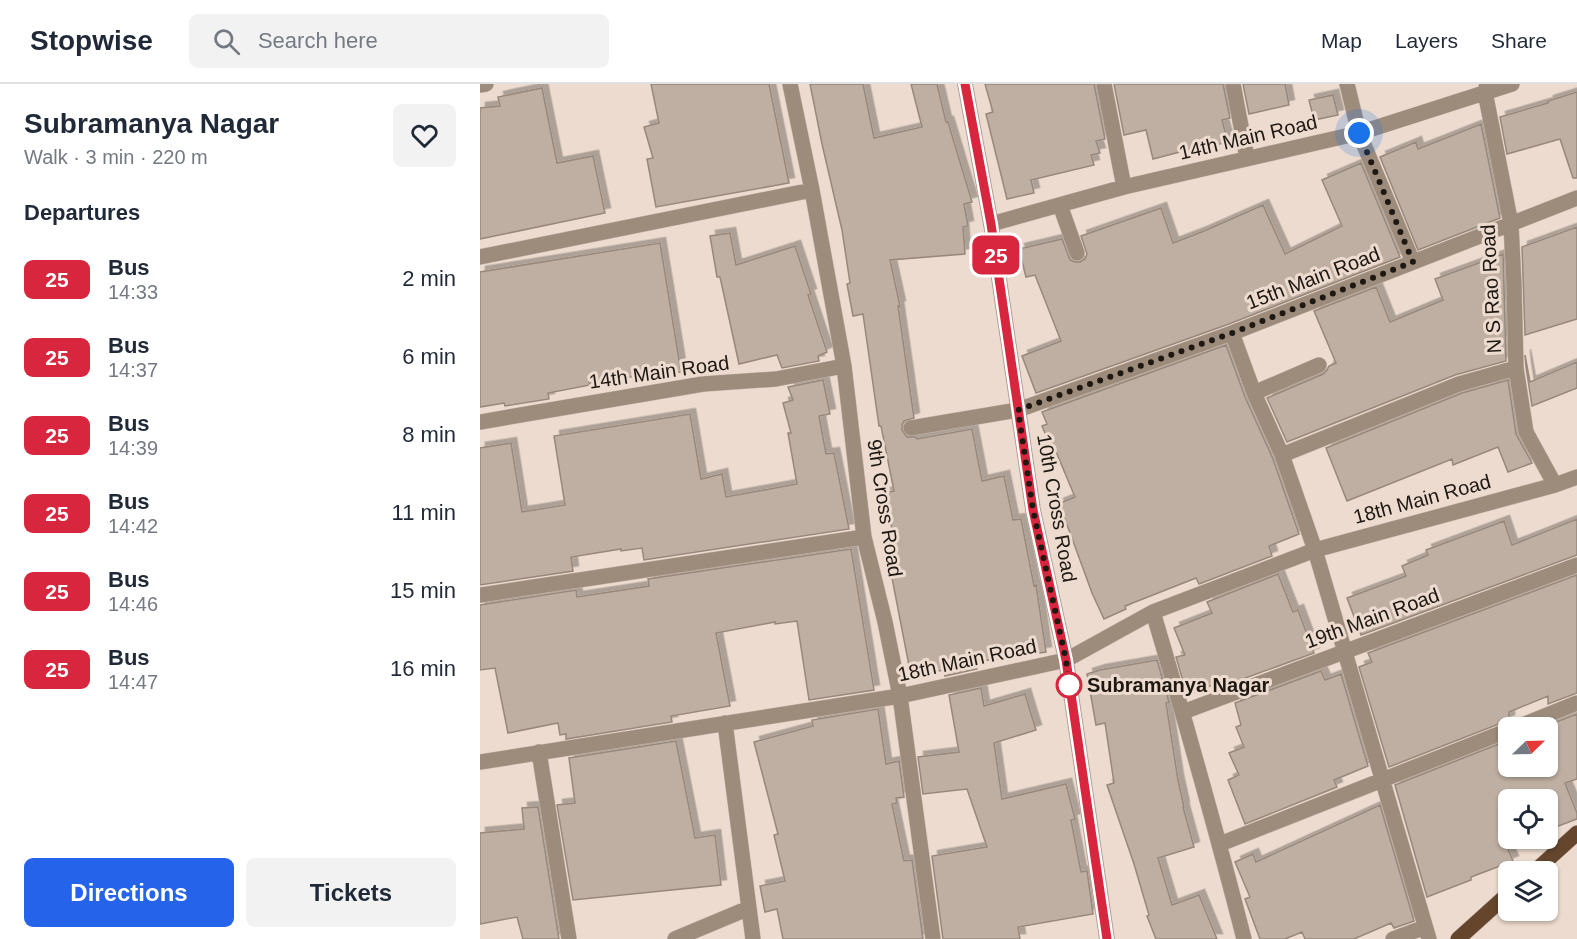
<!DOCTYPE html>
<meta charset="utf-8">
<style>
:root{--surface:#fff;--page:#f2f2f3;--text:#1f2937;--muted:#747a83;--line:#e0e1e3;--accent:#2563eb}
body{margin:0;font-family:Arial,sans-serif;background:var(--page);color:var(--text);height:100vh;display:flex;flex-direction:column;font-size:22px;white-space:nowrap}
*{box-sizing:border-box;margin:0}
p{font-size:20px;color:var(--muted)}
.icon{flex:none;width:33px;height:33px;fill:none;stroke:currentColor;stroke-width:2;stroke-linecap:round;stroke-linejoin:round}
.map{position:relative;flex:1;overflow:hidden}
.sheet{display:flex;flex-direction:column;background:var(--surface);width:480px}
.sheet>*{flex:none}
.badge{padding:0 12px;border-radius:9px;font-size:21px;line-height:39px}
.needle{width:39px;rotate:67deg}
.tools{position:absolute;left:1018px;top:633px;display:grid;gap:12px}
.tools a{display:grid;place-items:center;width:60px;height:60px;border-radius:9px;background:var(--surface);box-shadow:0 2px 4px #0004;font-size:30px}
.you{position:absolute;width:30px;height:30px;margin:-15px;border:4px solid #fff;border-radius:50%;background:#1a73e8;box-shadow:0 0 0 9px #1a73e833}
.map>.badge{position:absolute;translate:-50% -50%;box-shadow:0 0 0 3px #fff}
h2{padding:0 24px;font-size:22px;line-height:54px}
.round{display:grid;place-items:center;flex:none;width:63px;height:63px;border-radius:9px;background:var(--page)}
.summary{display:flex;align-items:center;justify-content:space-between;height:102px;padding:0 24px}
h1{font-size:28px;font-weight:600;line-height:45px}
.action{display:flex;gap:12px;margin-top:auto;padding:12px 24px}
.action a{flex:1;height:69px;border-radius:9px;background:var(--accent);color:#fff;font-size:24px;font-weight:600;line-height:69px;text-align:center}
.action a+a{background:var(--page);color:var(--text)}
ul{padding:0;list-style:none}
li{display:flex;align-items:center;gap:18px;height:78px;padding:0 24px}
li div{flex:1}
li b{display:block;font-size:22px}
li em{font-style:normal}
li .badge{min-width:66px;font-weight:700;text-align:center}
header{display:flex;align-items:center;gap:36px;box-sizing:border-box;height:84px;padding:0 30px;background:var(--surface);border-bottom:2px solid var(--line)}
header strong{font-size:28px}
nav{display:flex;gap:33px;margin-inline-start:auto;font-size:21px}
.search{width:420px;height:54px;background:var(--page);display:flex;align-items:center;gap:15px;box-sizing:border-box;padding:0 21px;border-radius:9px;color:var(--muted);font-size:22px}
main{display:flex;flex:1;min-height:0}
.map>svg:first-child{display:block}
</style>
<header>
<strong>Stopwise</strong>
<div class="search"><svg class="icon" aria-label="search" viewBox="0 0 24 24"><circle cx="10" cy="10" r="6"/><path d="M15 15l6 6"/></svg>Search here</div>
<nav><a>Map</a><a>Layers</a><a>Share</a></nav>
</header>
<main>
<section class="sheet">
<div class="summary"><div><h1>Subramanya Nagar</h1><p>Walk · 3 min · 220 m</p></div><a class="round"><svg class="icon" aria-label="heart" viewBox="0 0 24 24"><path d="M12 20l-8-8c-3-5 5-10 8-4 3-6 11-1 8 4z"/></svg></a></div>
<h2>Departures</h2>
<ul>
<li><span class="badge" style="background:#d7263d;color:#fff">25</span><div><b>Bus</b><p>14:33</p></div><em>2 min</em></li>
<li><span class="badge" style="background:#d7263d;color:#fff">25</span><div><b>Bus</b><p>14:37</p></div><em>6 min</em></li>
<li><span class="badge" style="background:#d7263d;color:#fff">25</span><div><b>Bus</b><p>14:39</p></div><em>8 min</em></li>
<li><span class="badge" style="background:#d7263d;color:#fff">25</span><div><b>Bus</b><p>14:42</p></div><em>11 min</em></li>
<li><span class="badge" style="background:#d7263d;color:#fff">25</span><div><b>Bus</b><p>14:46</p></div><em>15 min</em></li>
<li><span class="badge" style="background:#d7263d;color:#fff">25</span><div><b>Bus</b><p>14:47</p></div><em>16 min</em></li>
</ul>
<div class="action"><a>Directions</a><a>Tickets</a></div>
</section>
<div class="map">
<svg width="1097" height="855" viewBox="0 0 1097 855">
<defs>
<filter id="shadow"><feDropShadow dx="5.5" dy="-5.5" stdDeviation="0" flood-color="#0004"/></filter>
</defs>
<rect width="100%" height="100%" fill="#ecdbce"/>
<path fill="#bfafa2" stroke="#98887c" stroke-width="1.5" filter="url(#shadow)" d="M171 0H289L309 99 176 123 167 75 173 74 164 43 179 39Z
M330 0H383L394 54 442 43 431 0H457L466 38H468L492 118 484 120 488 142 483 143 485 170 410 176 420 222H418L434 334 424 337 422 341V346L427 353H436L437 355 492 345 502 397 524 392 533 436 541 435 554 502 556 501 566 568 502 577V578L496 579 497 585 465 592 464 586 431 592 405 458 414 456 405 409 414 407 401 342H399L383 230 373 232 367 200 370 199 362 146 342 60Z
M505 0H614L625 55 616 57 620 69 611 71 614 81 551 96 554 109 527 115 506 30 513 28Z
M634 0H743L750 34 742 36 748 58 716 66 715 64 673 75 666 46 644 51Z
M763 0H805L809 21 769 30Z
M62 4 77 79 113 72 125 129 0 155V24L20 22 18 13Z
M1097 8V94H1093L1080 55 1027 70 1020 33 1068 19V17Z
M853 11 858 31 834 36 829 16Z
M1001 40 1020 134 938 166 900 73 936 58 938 65Z
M881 79 920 173 749 240 556 309 542 272 581 257 555 191 546 193 539 165 582 155 590 176 595 178H600L605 175 607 170 601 152 681 124 693 159 724 147 783 121 805 170 862 142 842 96Z
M1097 143V235L1045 251 1042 163Z
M250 149 256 181 315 162 331 210 328 211 347 268 338 272 339 277 302 284 297 271 259 280 240 193H237L230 152Z
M180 159 201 288 157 295V292L109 299 110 301 68 309 69 315 25 322 24 319 0 323V188Z
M1023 170 1026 277 975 291 807 358 787 314 843 290 847 286 849 282 856 279 834 227 896 203 910 238 963 216 955 195Z
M746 261 765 313 793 375 819 450 789 462 792 472 719 500 716 494 645 522 646 525 624 535 612 509 589 446 578 420 595 413 574 363 571 364 562 342 567 340 562 328Z
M1045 271 1050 298 1097 278V304L1052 322 1046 283Z
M343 296 350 330 339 332 346 370 354 369 369 445 164 476 162 464 141 467V465L91 473 93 487 0 501V364L31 359 42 428 85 421 74 352 210 330 221 395 242 390 246 413 317 400 308 349H311L303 319 313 316 308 303Z
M1028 296 1036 350 1052 379 1028 388 1018 363 973 381 972 375 867 417 846 364 982 309Z
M1097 435V471L881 551 867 514 926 492 922 482 948 471 946 466 1024 437 1032 461Z
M371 465 394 606 329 616 317 537 295 540V538L236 549 250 622 191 632 192 638 86 655V650L80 651 78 639 28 649 15 584 0 586V521L96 506 97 513 169 502 168 495Z
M798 490 813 528 818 526 834 569 749 600 748 595 707 611 696 573 705 571 694 544 732 529 727 518Z
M1097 491V609L1068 620V612L1029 628V636L909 683 879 583 892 578 888 569Z
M677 576 689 618 686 619 698 696 704 723H703L714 763 678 774 692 821 719 811 737 855H676L667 832 669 831 654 780 627 701 634 699 625 639 616 641 607 590 620 586Z
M841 587 845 596 861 590 888 682 854 696 857 703 765 740 748 696 759 691 749 669 764 663 756 643 761 641 755 619Z
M501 604 504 622 545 610 556 646 514 659 522 715 586 700 595 735 591 736 601 788 607 787 613 830 538 843 540 855H463L452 772 507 763 487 705 443 710 438 673 479 668 469 611Z
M398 625 406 680 419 677 424 713 416 714 417 719 412 720 424 777 432 776 443 855H303L297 825 285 828 280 802 305 797 294 751 298 750 274 658 333 642 332 636Z
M1097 630V695L1085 699 1097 729V735L1068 746V716H1029V762L1027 763 1033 777 991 793V796L947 813 915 701 1029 656V682H1068V641Z
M196 657 215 754 235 751 241 801 93 816 77 721 95 719 89 674Z
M900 721 934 837 914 844 911 839 874 855H825L822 848 805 855H780L765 815 770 813 755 778 773 770 776 778Z
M58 723 79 855H43L37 833 0 840V749L44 745 42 724Z"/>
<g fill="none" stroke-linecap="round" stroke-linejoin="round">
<defs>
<path id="minor" d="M310 0 332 106 364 282 384 453 405 538 420 612 453 855
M485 0 511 140 553 426 586 576 627 855
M624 0 644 103
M753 0 767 74
M867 0 879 49 933 178
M1007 0 1005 8 1031 140 1034 201 1036 284 1046 348 1075 401
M0 1 6 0
M580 121 597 169
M511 140 644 103 879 49 1032 0
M0 173 332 106
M752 249 774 309 802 371 835 466 949 855
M774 309 839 281
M0 338 223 300 296 295 364 282
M431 344 538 326 752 249 1097 114
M802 371 979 300 1036 284
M0 511 384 453
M673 528C705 636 736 745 764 855
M703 628 1097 481
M245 639 273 855
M1035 644 1097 619
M59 668 89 855
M0 678 420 612 586 576 673 528 835 466 1075 401 1097 393
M740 760 1029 646
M195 855 269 824
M913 855 945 843"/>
<path id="major" d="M1054 788 1097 749
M978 855 1029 809"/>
</defs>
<use href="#minor" stroke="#c7b8ac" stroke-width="16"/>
<use href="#major" stroke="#c7b8ac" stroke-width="16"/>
<use href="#minor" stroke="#9d8b7c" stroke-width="15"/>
<use href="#major" stroke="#65462d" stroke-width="15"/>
</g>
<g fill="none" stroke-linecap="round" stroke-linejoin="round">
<defs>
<path id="line" d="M485 0 511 140 553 426 586 576 627 855"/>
</defs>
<use href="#line" stroke="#fff" stroke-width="14"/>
<use href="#line" stroke="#d7263d" stroke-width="9"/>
<path stroke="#1e1813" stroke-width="6" stroke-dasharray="0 10.8" d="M589 601 586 576 553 426 538 326 752 249 933 178 879 49"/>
</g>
<circle fill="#fff" stroke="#d7263d" stroke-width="3" cx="589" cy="601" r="12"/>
<g text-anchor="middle" stroke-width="6" stroke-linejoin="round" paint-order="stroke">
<g font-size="20" fill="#1e1813" stroke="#ecdbce">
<text transform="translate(768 53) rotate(-13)" y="7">14th Main Road</text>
<text transform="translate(833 194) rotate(-21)" y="7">15th Main Road</text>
<text transform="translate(1011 205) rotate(-93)" y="7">N S Rao Road</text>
<text transform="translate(179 288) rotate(-8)" y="7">14th Main Road</text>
<text transform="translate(942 415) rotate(-15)" y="7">18th Main Road</text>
<text transform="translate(405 424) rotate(81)" y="7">9th Cross Road</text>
<text transform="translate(577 424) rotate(80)" y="7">10th Cross Road</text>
<text transform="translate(892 534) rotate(-20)" y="7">19th Main Road</text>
<text transform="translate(487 576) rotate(-12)" y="7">18th Main Road</text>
</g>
<g font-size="20" font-weight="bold" fill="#1e1813" stroke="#ecdbce" text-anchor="start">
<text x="607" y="608">Subramanya Nagar</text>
</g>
</g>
</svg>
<div class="tools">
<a><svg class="needle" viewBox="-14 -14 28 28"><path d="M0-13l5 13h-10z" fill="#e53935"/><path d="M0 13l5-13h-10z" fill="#747a83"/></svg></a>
<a><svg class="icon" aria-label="locate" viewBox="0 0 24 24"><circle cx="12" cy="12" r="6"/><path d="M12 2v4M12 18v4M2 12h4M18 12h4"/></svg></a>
<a><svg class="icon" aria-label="layers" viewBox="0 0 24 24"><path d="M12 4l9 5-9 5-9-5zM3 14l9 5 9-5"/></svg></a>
</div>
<div class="you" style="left:879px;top:49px"></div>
<b class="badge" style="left:516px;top:171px;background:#d7263d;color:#fff">25</b>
</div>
</main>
